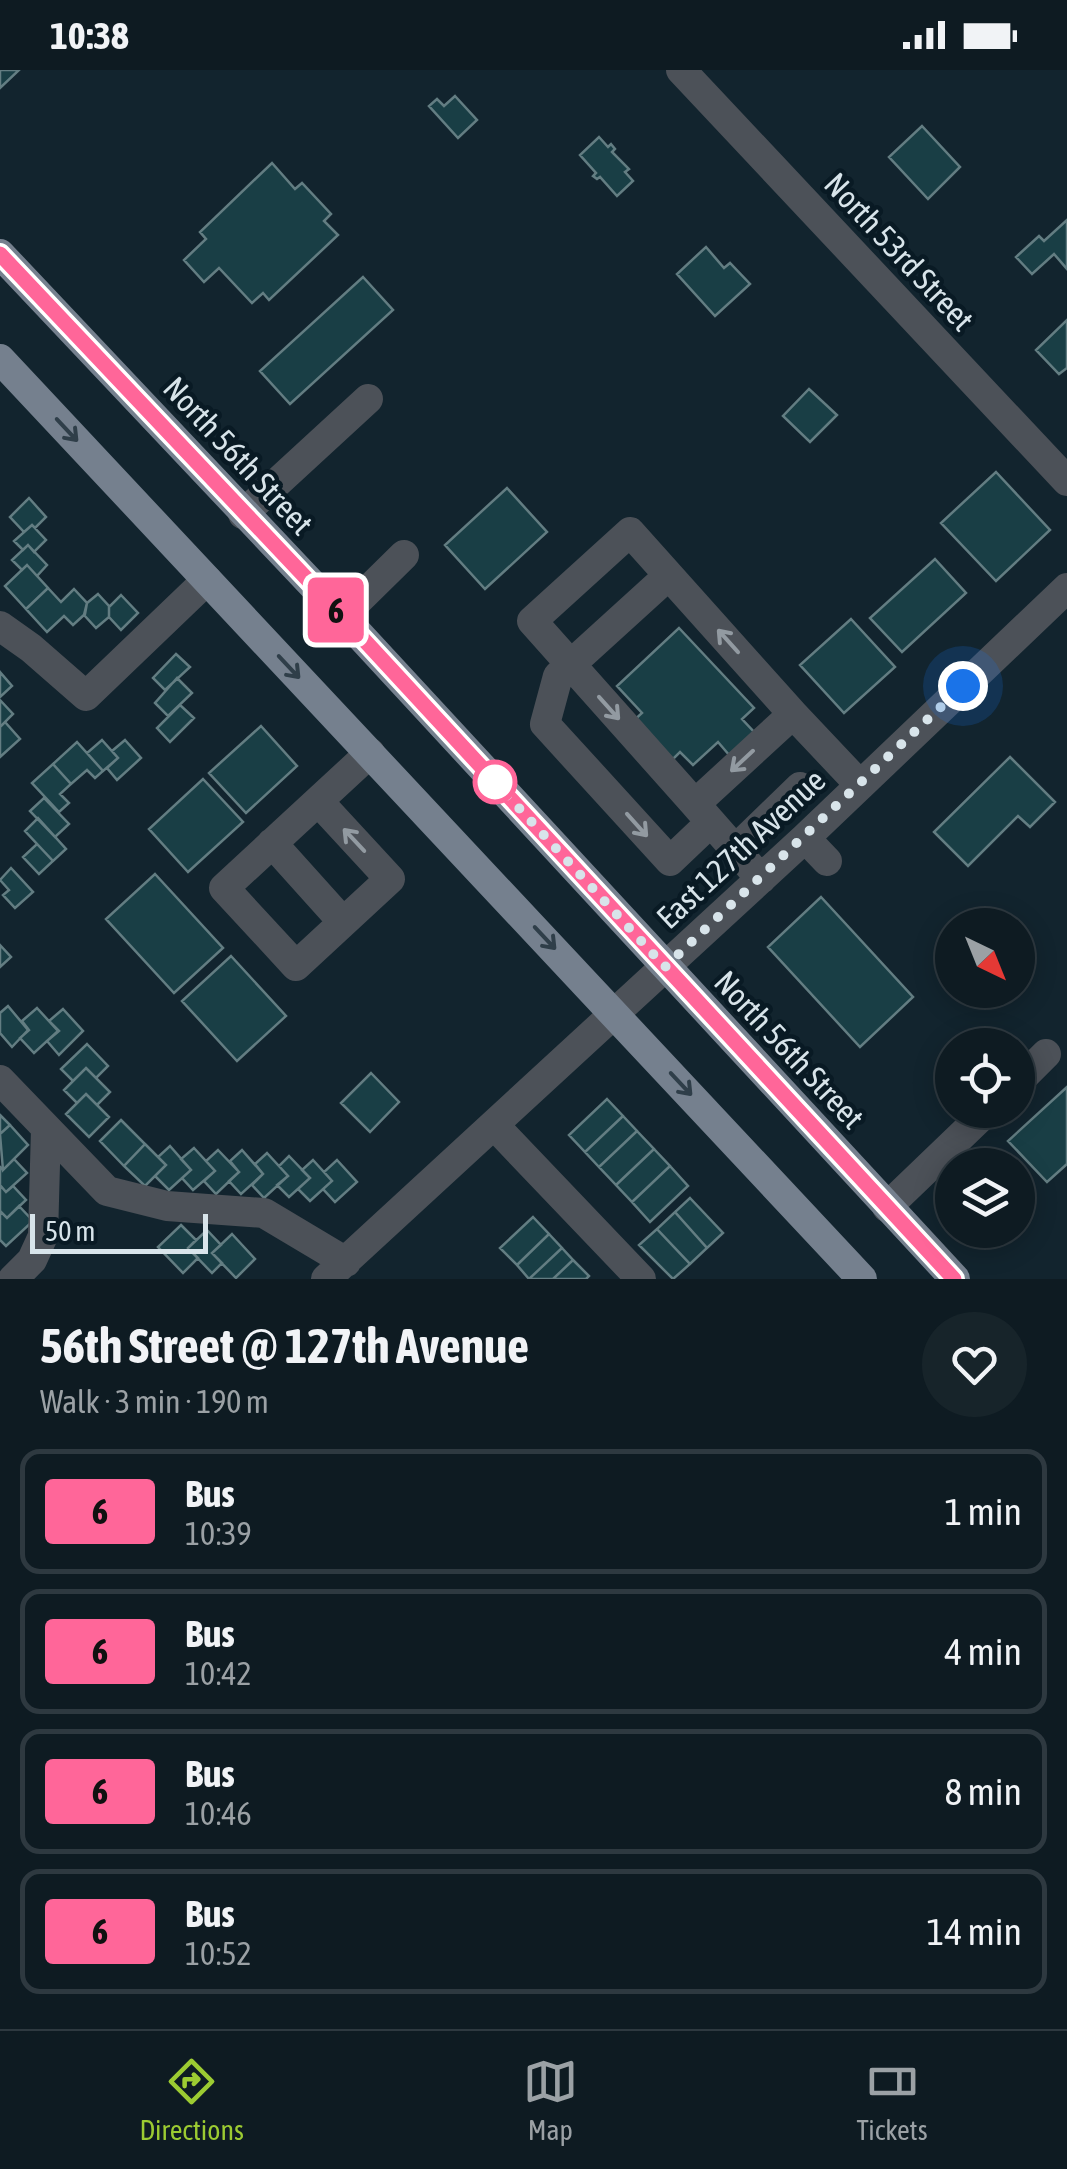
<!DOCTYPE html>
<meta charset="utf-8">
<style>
:root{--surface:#0e1b22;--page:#17242a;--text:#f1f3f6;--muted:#9ba1a5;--line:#2e3940;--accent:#9ccb32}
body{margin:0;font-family:"Asap Condensed",sans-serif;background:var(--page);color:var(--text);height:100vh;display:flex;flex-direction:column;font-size:38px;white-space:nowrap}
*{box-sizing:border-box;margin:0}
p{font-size:32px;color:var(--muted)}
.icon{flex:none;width:55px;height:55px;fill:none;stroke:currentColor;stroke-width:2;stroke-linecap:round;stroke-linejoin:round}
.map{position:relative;height:1209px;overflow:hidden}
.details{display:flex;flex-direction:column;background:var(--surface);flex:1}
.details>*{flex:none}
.badge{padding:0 20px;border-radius:8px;font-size:35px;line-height:65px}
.needle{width:65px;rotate:137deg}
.fabs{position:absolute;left:935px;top:838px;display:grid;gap:20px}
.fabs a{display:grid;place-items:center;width:100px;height:100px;border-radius:50%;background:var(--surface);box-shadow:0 5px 25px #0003,0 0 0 2px var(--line);font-size:50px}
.scale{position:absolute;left:30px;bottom:25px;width:178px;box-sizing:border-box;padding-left:10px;border:5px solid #d8e4ea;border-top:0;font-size:28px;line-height:35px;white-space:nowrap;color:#d8e4ea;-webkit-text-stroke:8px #091a24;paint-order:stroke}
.you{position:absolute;width:50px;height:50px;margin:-25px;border:8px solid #fff;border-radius:50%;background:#1a73e8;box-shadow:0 0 0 15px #1a73e833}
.map>.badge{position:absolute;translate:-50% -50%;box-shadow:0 0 0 5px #fff}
.round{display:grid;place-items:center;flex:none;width:105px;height:105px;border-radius:52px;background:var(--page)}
.headline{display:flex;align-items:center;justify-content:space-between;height:170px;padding:0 40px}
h1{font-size:48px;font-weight:700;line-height:75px}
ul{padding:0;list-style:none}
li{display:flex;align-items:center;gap:30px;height:125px;margin:0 20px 15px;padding:0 20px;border:5px solid var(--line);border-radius:20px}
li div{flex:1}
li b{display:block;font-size:38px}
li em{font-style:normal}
li .badge{min-width:110px;font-weight:700;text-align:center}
.status{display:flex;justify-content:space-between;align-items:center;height:70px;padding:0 50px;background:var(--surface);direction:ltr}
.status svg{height:28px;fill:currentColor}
.tab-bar{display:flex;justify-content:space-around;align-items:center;height:140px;border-top:2px solid var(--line);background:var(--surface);font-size:28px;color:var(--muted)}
.tab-bar a{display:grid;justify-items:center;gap:5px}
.tab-bar .on{color:var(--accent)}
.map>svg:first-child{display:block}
</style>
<div class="status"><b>10:38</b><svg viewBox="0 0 49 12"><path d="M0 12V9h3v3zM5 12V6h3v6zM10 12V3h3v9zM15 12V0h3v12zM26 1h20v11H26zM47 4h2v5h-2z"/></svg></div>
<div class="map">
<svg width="1067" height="1209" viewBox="0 0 1067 1209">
<rect width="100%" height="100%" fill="#12242e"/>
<path fill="#193e45" stroke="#637d82" stroke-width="2.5" d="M0 0H19L0 18Z
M455 26 477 50 458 68 429 36 437 29 444 36Z
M922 56 960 97 928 129 889 87Z
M599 67 608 77 611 74 615 79 612 82 629 99 625 102 633 111 617 126 600 107 597 109 593 106 596 103 580 85Z
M272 93 295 119 302 113 331 144 324 151 338 165 269 230 263 223 252 233 219 198 204 212 184 190 206 169 200 162Z
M1067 150V199L1054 184 1032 204 1016 187 1039 166 1044 171Z
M706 177 724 198 730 193 750 214 715 246 677 204Z
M363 207 393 240 290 334 260 301Z
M1067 250V298L1059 304 1036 280Z
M809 319 837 345 810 372 783 346Z
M996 402 1050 460 996 511 941 453Z
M507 418 547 462 485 519 445 475Z
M29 428 46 447 35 458 32 455 24 462 10 447Z
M32 455 46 470 34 482 28 475 23 480 14 471Z
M28 475 47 495 37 506 27 495 22 500 12 490Z
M935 489 966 523 902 582 870 548Z
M27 495 48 518 26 539 5 516Z
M48 518 61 532 74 519 87 533 85 544 73 555 64 546 47 562 26 539Z
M98 524 109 536V547L96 558 84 545 87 533Z
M121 525 138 543 121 560 109 547V537Z
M851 549 895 597 844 643 800 595Z
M679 558 754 638 742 649 755 663 730 686 718 672 693 695 680 682 668 694 630 654 642 643 617 616Z
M176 584 190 597 165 620 153 608Z
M0 602 12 616 0 627Z
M177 608 192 623 168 646 155 633Z
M0 630 13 644 0 657Z
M180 635 194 648 170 672 157 658Z
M5 652 20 669 0 687V657Z
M261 656 297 696 246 743 209 703Z
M102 670 118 688 103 701 87 683Z
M125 670 141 688 117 710 107 698 118 688 112 681Z
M77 672 103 701 95 708 87 700 71 714 53 694Z
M1010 687 1055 732 1030 757 1018 746 968 796 934 762Z
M53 694 71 714 60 724 69 733 59 742 32 713Z
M203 709 243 752 188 802 149 759Z
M44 728 69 754 55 767 30 741Z
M38 748 66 779 53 791 25 761Z
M37 774 53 791 39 804 23 787Z
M11 798 33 822 15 838 3 825 9 820 0 810Z
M155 804 223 878 174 923 106 849Z
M821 827 913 927 860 977 768 877Z
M0 875 11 887 0 897Z
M231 886 286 946 237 991 182 931Z
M8 936 28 960 12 977 0 963V943Z
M37 938 58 961 34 983 20 968 29 960 22 951Z
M63 939 83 961 59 985 47 971 59 961 49 951Z
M87 974 108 996 96 1008 86 998 73 1011 61 999Z
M86 998 110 1022 97 1035 86 1024 77 1033 64 1020Z
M371 1003 399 1032 370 1062 341 1033Z
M1067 1017V1094L1047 1112 1008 1071Z
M86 1024 109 1047 89 1067 66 1044Z
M607 1029 623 1046 585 1082 569 1065Z
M0 1045 10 1055 0 1064Z
M623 1046 637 1061 599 1097 585 1082Z
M121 1050 145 1074 124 1096 100 1071Z
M10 1055 28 1075 3 1100 0 1064Z
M637 1061 654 1079 616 1115 599 1097Z
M145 1074 166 1095 145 1116 124 1096Z
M170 1076 191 1100 169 1120 155 1106 166 1095 158 1087Z
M194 1078 215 1101 193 1120 182 1108 191 1100 181 1089Z
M654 1079 670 1096 632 1132 616 1115Z
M218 1080 239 1102 216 1124 204 1111 215 1101 206 1091Z
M242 1080 263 1104 241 1124 229 1111 239 1102 230 1091Z
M267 1083 288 1106 264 1128 252 1115 263 1104 255 1094Z
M289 1086 310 1108 289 1127 277 1115 288 1106 279 1096Z
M14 1089 27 1103 6 1122 0 1115V1097L3 1100Z
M313 1090 332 1111 310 1131 298 1119 310 1108 302 1100Z
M337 1090 357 1112 335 1132 323 1119 332 1111 324 1102Z
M670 1096 688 1116 650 1152 632 1132Z
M0 1115 6 1122 13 1116 26 1130 7 1148 0 1141Z
M690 1128 723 1163 707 1178 675 1142Z
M19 1136 33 1151 6 1176 0 1170V1141L7 1148Z
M675 1142 707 1178 690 1194 657 1159Z
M533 1147 549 1164 517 1195 500 1178Z
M181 1155 196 1170 188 1178 198 1188 183 1203 158 1177Z
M657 1159 690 1194 673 1209 639 1175Z
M207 1160 221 1175 212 1183 222 1193 212 1203 188 1178Z
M232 1164 255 1189 236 1208 212 1183Z
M549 1164 562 1178 529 1209 517 1195Z
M562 1178 573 1190 553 1209H529Z
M573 1190 589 1206 586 1209H553Z"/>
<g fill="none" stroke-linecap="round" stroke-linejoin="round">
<path stroke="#4c5158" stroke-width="30" d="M681 0 1067 411
M243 444 368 329
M668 506 558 606 545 654 670 791 711 752
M342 546 404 485
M0 556 31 578 86 626 207 510
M318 731 390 809 296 896 224 818 370 683
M695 734 532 551 630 462 793 644
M805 768 827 791
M272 773 343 852
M735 780 800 717
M761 809 695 734 793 644 860 715
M0 1010 107 1121 167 1136 264 1143 346 1192
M1018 1012 1046 984
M494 1055 641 1209
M887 1137 988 1040
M13 1209 32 1190 43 1166 46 1059
M326 1209 805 768 1067 518"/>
<path stroke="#75808e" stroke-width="30" d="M0 184 342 546 955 1209
M0 289 862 1209"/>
</g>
<defs><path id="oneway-shaft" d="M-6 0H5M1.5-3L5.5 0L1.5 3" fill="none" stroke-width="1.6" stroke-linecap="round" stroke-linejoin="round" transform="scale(2.5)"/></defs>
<g stroke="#2f3e49">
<use href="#oneway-shaft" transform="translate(67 360) rotate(47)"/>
<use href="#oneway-shaft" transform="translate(289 597) rotate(47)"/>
<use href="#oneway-shaft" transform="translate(545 868) rotate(47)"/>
<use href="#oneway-shaft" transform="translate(681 1014) rotate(47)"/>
</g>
<g stroke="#929aa1">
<use href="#oneway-shaft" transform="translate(728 571) rotate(-132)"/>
<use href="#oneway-shaft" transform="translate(609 638) rotate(48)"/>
<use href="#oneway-shaft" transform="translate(742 691) rotate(137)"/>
<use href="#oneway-shaft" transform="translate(637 755) rotate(48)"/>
<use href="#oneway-shaft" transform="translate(354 770) rotate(-133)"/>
</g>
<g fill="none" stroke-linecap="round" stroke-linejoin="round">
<defs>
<path id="line" d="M0 184 342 546 954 1209"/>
</defs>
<use href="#line" stroke="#fff" stroke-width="22"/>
<use href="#line" stroke="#f69" stroke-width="15"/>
<path stroke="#d8e4ea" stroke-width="10" stroke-dasharray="0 18" d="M495 712 665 897 963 616"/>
</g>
<circle fill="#fff" stroke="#f69" stroke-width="5" cx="495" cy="712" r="20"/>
<g text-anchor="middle" stroke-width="9" stroke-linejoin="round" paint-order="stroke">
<g font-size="32" fill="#d8e4ea" stroke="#091a24">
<text transform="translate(899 182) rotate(47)" y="11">North 53rd Street</text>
<text transform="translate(238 386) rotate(47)" y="11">North 56th Street</text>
<text transform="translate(741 779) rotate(-43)" y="11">East 127th Avenue</text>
<text transform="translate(789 980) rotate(47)" y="11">North 56th Street</text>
</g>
</g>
</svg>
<div class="fabs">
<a><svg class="needle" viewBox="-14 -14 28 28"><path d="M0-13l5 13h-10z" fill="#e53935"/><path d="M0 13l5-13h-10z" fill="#9ba1a5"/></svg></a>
<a><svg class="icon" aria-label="locate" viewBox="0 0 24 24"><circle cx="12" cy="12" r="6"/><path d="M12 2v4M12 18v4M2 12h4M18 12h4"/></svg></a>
<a><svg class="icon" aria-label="layers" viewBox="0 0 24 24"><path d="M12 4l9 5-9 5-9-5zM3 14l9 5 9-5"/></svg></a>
</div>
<div class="scale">50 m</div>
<div class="you" style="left:963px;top:616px"></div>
<b class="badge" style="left:336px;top:540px;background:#f69;color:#111">6</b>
</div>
<section class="details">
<div class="headline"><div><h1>56th Street @ 127th Avenue</h1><p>Walk · 3 min · 190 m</p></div><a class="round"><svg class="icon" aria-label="heart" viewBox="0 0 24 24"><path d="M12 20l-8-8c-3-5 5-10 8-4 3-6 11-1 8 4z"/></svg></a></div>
<ul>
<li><span class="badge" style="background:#f69;color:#111">6</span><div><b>Bus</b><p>10:39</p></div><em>1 min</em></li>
<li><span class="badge" style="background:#f69;color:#111">6</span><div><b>Bus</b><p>10:42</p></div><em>4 min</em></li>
<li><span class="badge" style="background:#f69;color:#111">6</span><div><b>Bus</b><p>10:46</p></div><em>8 min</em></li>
<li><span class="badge" style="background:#f69;color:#111">6</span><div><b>Bus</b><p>10:52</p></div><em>14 min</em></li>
</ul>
</section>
<nav class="tab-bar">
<a class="on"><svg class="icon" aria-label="directions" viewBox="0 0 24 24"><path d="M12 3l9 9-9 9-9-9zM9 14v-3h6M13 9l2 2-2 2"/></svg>Directions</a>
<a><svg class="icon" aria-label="map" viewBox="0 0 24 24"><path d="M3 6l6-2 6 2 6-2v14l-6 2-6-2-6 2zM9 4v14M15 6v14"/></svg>Map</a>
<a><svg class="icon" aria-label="tickets" viewBox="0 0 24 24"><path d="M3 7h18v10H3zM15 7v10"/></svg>Tickets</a>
</nav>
